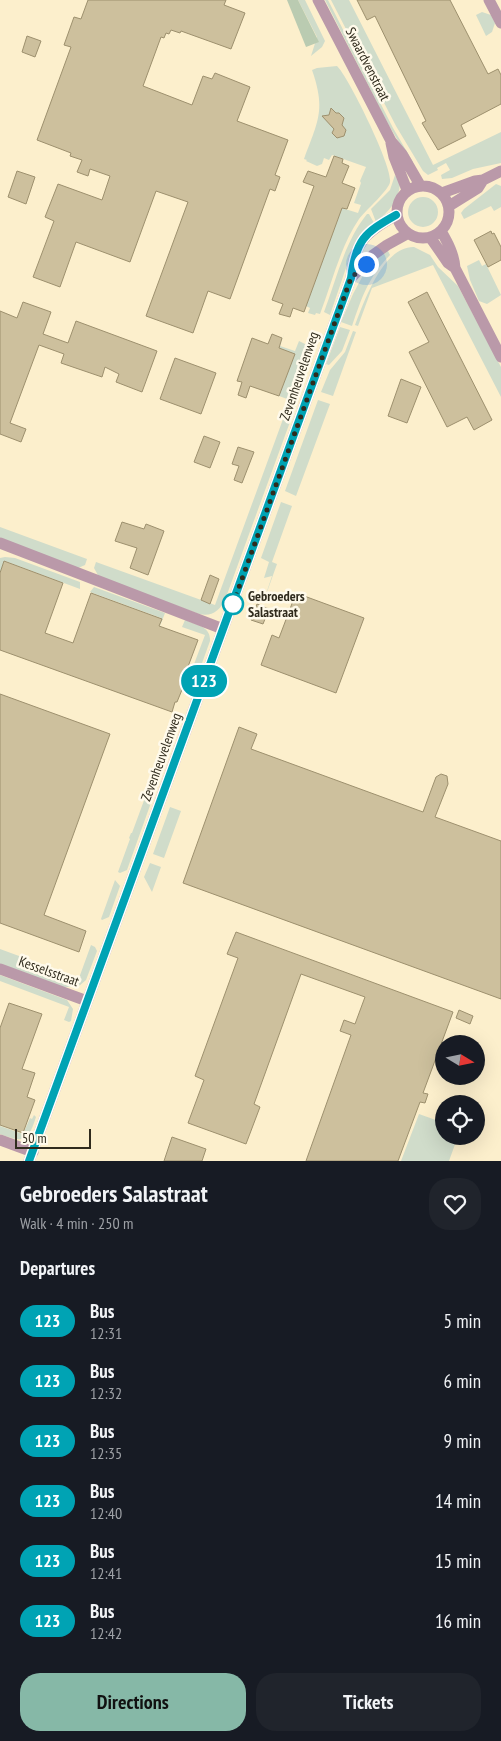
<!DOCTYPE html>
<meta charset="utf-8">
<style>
:root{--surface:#171b24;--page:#20242c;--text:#f1f3f6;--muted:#9ea1a6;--accent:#86b8a7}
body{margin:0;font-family:"PT Sans Narrow",sans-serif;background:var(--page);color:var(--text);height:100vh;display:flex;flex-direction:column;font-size:19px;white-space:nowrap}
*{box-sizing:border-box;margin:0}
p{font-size:16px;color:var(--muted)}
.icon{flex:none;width:28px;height:28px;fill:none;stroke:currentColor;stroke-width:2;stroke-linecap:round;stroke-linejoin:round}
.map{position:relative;height:1161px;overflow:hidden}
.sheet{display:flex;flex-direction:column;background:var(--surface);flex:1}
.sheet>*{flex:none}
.badge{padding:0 10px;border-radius:16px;font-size:18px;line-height:32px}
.needle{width:32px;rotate:100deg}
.tools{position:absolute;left:435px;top:1035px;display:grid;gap:10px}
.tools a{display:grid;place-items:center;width:50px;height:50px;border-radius:50%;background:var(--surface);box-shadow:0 5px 20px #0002;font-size:25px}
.scale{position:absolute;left:15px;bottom:12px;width:76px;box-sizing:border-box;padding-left:5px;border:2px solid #302b1d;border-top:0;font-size:14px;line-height:18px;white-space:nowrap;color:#302b1d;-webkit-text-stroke:4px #fffaeb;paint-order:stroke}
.you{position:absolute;width:25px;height:25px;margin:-12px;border:4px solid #fff;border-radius:50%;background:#1a73e8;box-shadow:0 0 0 8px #1a73e833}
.map>.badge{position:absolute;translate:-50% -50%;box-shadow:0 0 0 2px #fff}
h2{padding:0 20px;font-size:19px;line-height:45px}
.round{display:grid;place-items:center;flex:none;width:52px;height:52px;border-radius:20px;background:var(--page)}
.headline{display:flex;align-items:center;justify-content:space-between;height:85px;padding:0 20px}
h1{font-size:24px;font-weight:700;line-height:38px}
.primary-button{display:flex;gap:10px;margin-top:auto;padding:10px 20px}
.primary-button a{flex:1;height:58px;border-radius:20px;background:var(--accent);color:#111;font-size:20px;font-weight:700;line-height:58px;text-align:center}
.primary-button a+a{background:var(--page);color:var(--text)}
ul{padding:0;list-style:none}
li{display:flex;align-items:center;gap:15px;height:60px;padding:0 20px}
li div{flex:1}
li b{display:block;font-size:19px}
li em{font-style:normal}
li .badge{min-width:55px;font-weight:700;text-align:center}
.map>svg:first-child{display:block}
</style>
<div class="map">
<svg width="501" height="1161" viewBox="0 0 501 1161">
<rect width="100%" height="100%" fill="#fffaeb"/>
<path fill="#fcefcc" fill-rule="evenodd" d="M0 0H501V1161H0ZM444 1044H476V1076H444ZM444 1104H476V1136H444Z"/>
<path fill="#d0dcca" d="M298 0H305L325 41 322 47 311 56 317 37Z
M325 0H328L393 128 413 162 412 164 388 124Z
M331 0H349L433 165 501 132V163L473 169 452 178 442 179 441 175 450 170 446 163 437 168 438 170 428 175 423 171 396 126Z
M482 12 491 15 495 23 492 32 486 36 476 15Z
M337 66C348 76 393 167 390 182 389 190 366 210 359 219 340 247 332 283 320 314L316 313 315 315 308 313 310 308 306 306 342 208 358 213 361 205 354 203 361 183 360 181 366 167 332 155 329 160 324 158 322 164 317 166 306 161 307 160 304 159C318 121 326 110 312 70L317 68Z
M395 175 400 184C399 200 389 212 376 222L371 209 390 190Z
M496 184 501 186V207L494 211 491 206 464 219 461 213 464 209Z
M408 212a15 15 0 1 1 30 0a15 15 0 1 1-30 0Z
M367 214H369L374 223 347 265 330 315 324 312C336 280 345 241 367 214Z
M414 247 430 255 438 267 458 286 501 367V397L433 265 372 288 358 326 355 325C364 302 383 246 414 247Z
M387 249 390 255C368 278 362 297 352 326L341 322 353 294 367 268Z
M479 260 482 266 486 264 501 295 487 304 479 301 470 280 467 266Z
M340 327 350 330 342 351 329 365 326 364Z
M285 331 280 346 295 351 299 341 309 346 293 389 294 411 225 600C219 611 212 617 199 614L99 577 94 568 96 562 215 605 290 400 279 396 295 354 279 348Z
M353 331 356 332 333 396 321 392 330 370 345 352Z
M311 348 314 355 296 402V392Z
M318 400 330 404 296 496 285 491Z
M281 502 292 506 272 562 277 564 262 606 272 576 264 578 269 562 261 558Z
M0 527 87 559 85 565 76 569 0 541Z
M5 557 15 558 80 582V589L5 561 0 573V558Z
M94 587 165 613 160 626 161 618 90 592Z
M185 620C196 625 211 626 210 641L192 691 185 688 205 635 182 627Z
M163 749 168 755 127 870 120 873 118 872 130 839 129 838 131 833H132Z
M170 807 181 811 164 858 153 854Z
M150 863 161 867 152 892 144 877Z
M115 880 120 886 109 917 102 920 101 919Z
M91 945 95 947 97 951 86 980 79 986 75 987H63L0 964V949L79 978Z
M0 975 67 1000 73 1009 71 1021 69 1022 64 1020 69 1007 0 981Z
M419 1114 444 1123V1136H458L449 1161H401Z
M34 1115 36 1117C28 1142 24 1143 0 1134V1126L23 1134 30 1118 32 1119Z"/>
<path fill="#bacbb1" d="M287 0H298L319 42 306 47Z"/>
<path fill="#cdc09d" stroke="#9d906e" d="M88 0H226L224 5 245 13 231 49 181 31 180 33 171 30 169 34 166 33 164 38 161 37 143 86 192 105 203 76 212 79 215 73 250 87 237 121 288 140 275 175 280 177 275 191 270 189 230 299 208 291 193 333 146 316 188 202 156 191 130 262 76 242 60 287 33 277 54 221 45 217 58 184 102 200 110 176 90 169 88 176 77 172 82 160 70 156 71 153 37 140 71 47 64 45 74 17 81 19Z
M357 0H450L488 74 498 69 501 75V104L461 125 466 136 438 150 422 123 426 121 375 16 367 20Z
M27 36 41 41 35 57 22 52Z
M331 108 336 113H339L344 118 342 125 346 130 344 136 337 138 332 133 334 129 322 116 329 115Z
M334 156 343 159 342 163 349 166 342 183 355 188 347 209 342 208 304 312 293 308 290 317 279 314 283 304 272 300 314 186 303 182 308 171 326 177Z
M17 171 35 177 26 204 8 197Z
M491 231 492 234 494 233 501 247V260L488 267 474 240Z
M427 292 492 420 474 430 467 417 447 427 409 352 429 342 408 302Z
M23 302 51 312 43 334 68 343 76 321 157 351 142 392 116 382 119 374 105 367 102 377 61 363 64 354 39 345 10 423 26 429 21 442 0 434V311L17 318Z
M272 334 282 338 279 348 295 354 279 396 250 386 246 398 238 395 242 382 237 381 252 338 268 344Z
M175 358 216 373 201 414 160 399Z
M401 379 421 387 407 423 388 416Z
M204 436 220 442 210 468 194 462Z
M238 447 254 452 242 483 234 480 239 466 232 464Z
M122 522 144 529 146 524 164 531 148 575 130 568 137 548 115 541Z
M4 561 63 583 45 633 73 643 91 593 162 619 159 626 198 640 186 672 188 673V675L177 702H175L172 712 0 650V573Z
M210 575 219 579 210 604 201 600Z
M296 593 364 618 336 693 261 665 272 635 279 638Z
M257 604 269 609 263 624 251 620Z
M0 694 110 734 44 915 86 931 79 952 0 923Z
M239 727 257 734 251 749 423 812 436 777 441 774 447 776 448 784 435 817 501 841V999L183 883Z
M236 932 453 1012 423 1093 428 1094 425 1103 420 1102 398 1161H306L351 1035 340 1031 344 1020 355 1024 365 997 301 974 254 1104 260 1107 246 1144 188 1123 204 1080 195 1076 238 958 227 954Z
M9 1003 42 1014 22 1069 35 1073 27 1097 35 1100 23 1133 0 1125V1028Z
M459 1010 473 1016 470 1024 456 1018Z
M172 1137 206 1149 202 1161H164Z"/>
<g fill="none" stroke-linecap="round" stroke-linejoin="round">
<path stroke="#ba99a9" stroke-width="11" d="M318 0 391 141 402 154 420 185
M489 0 501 23
M391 143 394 157 407 190
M397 212a26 26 0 1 1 52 0a26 26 0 1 1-52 0Z
M442 193 475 181 483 180 501 171
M449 206 478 188 483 180
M441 231C448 243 454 254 455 268L501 357
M430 237 448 263 455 268
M351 278 373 255 387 245 407 234
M0 543 223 629
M0 969 87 1001
M0 1140 33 1152
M29 1161 351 278C355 241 365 233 396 215"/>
</g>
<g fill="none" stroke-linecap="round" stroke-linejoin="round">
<defs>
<path id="line" d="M29 1161 351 278C356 240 364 233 396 215"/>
</defs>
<use href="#line" stroke="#fff" stroke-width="11"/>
<use href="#line" stroke="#00a3b4" stroke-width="8"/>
<path stroke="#302b1d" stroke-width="5" stroke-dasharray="0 9" d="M233 604 230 612 351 278 366 264"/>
</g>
<circle fill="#fff" stroke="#00a3b4" stroke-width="2.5" cx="233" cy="604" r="10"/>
<g text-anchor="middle" stroke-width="5" stroke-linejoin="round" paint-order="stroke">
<g font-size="14" fill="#302b1d" stroke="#fffaeb">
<text transform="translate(368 64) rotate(63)" y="5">Swaardvenstraat</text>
<text transform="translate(299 376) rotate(-71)" y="5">Zevenheuvelenweg</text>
<text transform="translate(161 757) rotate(-70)" y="5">Zevenheuvelenweg</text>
<text transform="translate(49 971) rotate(20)" y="5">Kesselsstraat</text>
</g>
<g font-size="14" font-weight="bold" fill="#302b1d" stroke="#fffaeb" text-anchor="start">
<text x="248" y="601">Gebroeders<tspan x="248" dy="16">Salastraat</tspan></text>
</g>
</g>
</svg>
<div class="tools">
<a><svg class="needle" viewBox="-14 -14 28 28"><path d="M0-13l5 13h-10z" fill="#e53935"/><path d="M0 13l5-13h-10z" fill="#9ea1a6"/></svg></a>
<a><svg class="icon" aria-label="locate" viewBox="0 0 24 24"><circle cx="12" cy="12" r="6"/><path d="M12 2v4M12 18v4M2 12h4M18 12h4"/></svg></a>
</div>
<div class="scale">50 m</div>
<div class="you" style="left:366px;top:264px"></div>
<b class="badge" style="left:204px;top:681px;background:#00a3b4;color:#fff">123</b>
</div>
<section class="sheet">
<div class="headline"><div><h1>Gebroeders Salastraat</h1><p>Walk · 4 min · 250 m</p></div><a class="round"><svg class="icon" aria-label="heart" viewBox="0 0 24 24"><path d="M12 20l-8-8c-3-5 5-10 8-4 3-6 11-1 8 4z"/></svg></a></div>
<h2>Departures</h2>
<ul>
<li><span class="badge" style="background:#00a3b4;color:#fff">123</span><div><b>Bus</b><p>12:31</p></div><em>5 min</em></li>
<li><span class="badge" style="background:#00a3b4;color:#fff">123</span><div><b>Bus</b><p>12:32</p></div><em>6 min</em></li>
<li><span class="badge" style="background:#00a3b4;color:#fff">123</span><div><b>Bus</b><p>12:35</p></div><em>9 min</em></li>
<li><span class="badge" style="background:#00a3b4;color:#fff">123</span><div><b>Bus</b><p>12:40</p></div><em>14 min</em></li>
<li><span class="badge" style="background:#00a3b4;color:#fff">123</span><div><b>Bus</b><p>12:41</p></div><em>15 min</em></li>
<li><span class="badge" style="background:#00a3b4;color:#fff">123</span><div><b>Bus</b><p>12:42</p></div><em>16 min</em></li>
</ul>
<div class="primary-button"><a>Directions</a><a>Tickets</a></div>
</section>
